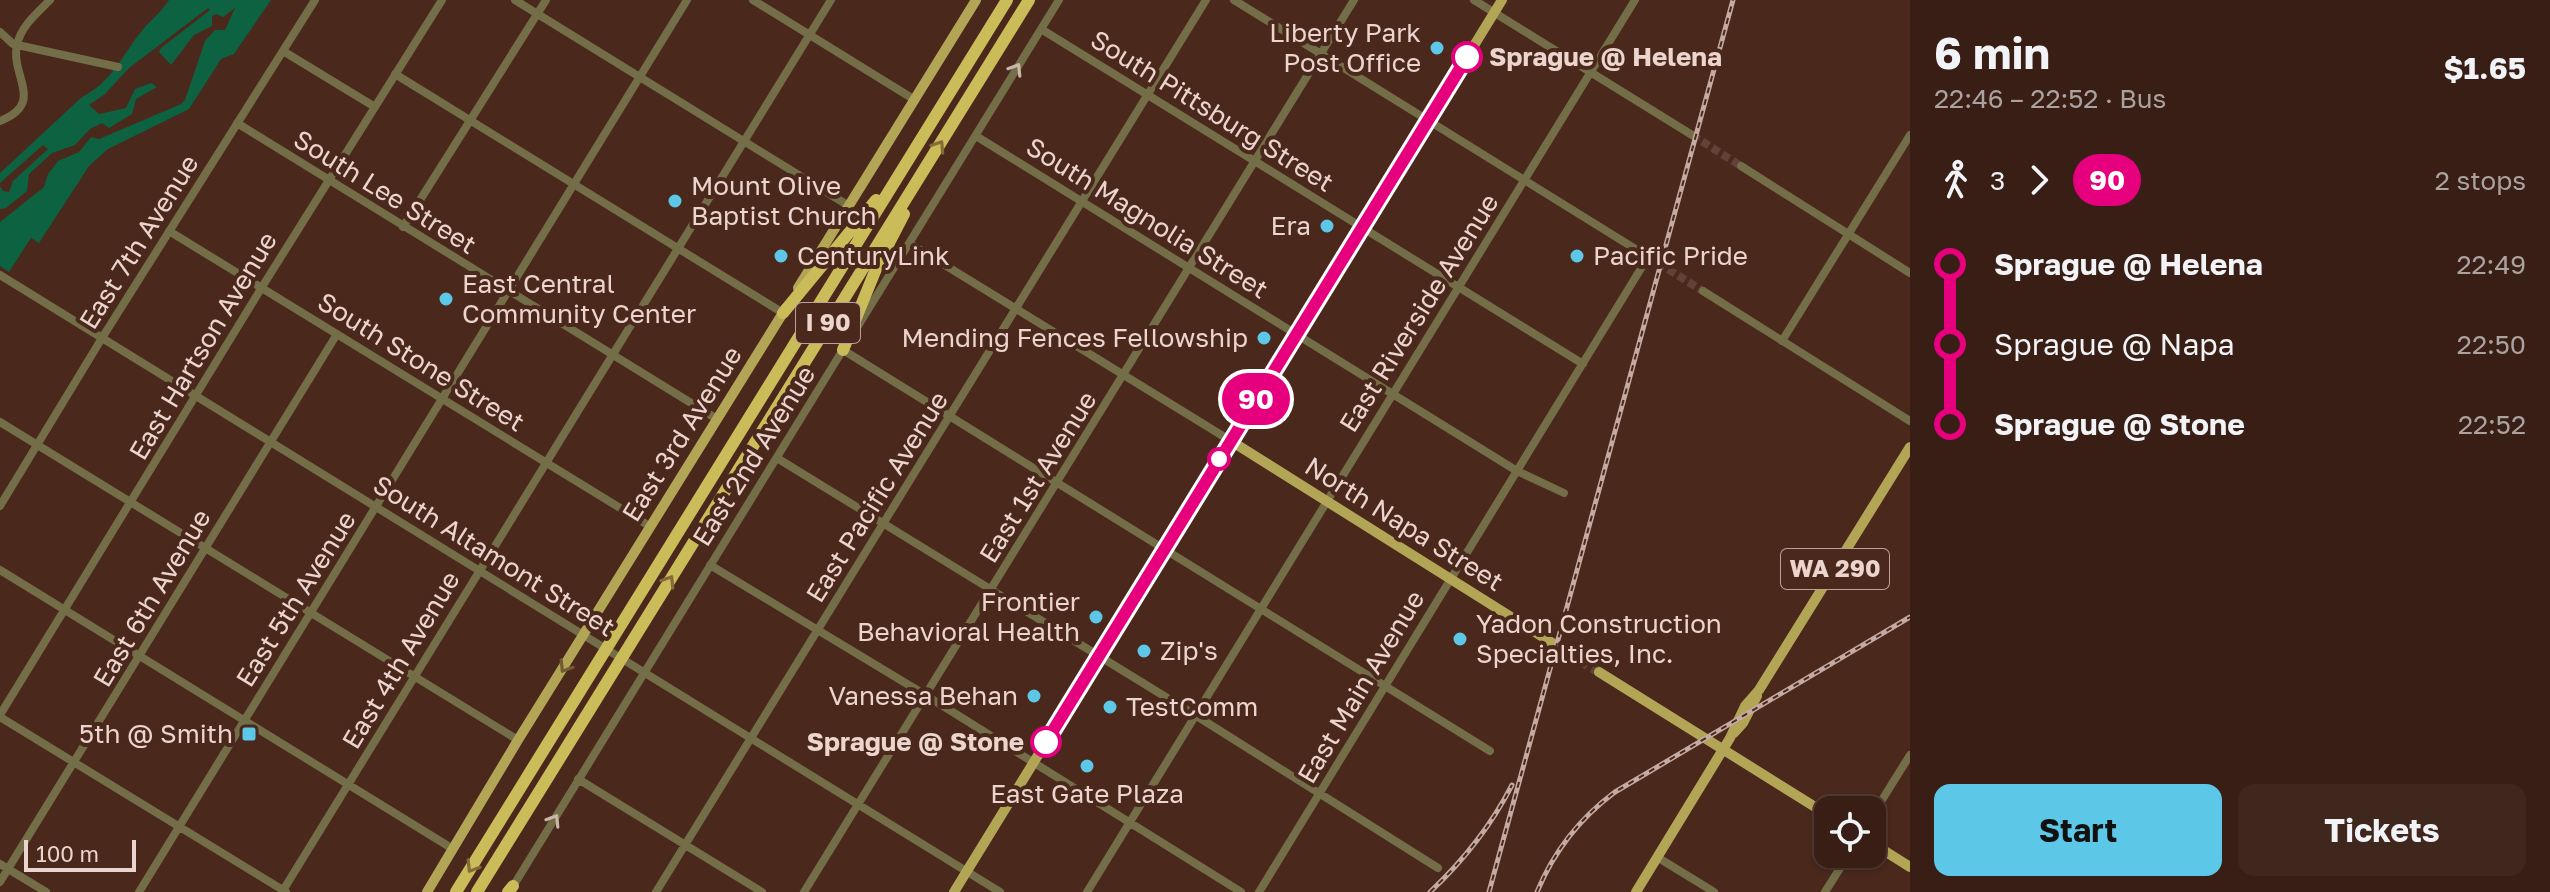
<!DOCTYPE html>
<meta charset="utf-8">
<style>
:root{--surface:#381e15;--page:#3f271e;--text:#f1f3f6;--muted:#aba2a0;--line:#523c34;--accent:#5cc7e7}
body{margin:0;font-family:"Golos Text",sans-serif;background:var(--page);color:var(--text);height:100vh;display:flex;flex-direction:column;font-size:30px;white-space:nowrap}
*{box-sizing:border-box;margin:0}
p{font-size:26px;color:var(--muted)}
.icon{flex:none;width:44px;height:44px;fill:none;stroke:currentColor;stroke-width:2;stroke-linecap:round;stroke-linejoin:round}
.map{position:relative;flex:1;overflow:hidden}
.drawer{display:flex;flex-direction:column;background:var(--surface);width:640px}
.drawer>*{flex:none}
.badge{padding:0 16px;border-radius:26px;font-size:28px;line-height:52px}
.controls{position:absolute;left:1814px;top:796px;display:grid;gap:16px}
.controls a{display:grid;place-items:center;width:72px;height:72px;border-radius:16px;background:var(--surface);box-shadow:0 2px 6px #0004,0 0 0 2px var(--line);font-size:40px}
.scale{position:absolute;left:24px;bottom:20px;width:112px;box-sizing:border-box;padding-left:8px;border:4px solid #ecd5ce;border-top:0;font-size:22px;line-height:28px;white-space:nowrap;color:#ecd5ce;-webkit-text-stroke:6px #4a281c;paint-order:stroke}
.map>.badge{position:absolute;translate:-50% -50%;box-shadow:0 0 0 4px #fff}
.legs{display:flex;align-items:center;gap:12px;height:88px;padding:0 24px;font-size:26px}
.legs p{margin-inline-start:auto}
.summary{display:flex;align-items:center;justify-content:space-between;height:136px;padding:0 24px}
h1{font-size:44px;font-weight:700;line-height:60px}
.cta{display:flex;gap:16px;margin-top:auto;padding:16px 24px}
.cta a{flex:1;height:92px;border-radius:16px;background:var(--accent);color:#111;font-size:32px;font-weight:700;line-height:92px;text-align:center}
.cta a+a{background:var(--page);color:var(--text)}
ul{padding:0 24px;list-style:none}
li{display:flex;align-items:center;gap:28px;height:80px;font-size:30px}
li i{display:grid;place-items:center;width:12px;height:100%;margin:0 10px;background:currentColor}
li i::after{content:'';width:20px;height:20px;margin:-10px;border:6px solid;border-radius:50%;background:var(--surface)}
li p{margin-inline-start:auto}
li:first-child i{background:linear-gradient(#0000 50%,currentColor 0)}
li:last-child i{background:linear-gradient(currentColor 50%,#0000 0)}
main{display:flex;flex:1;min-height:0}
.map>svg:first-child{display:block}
</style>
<main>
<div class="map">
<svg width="1910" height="892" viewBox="0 0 1910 892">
<rect width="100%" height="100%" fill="#4a281c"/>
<path fill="#0d6241" d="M169 0H271L234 54 221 59 189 109 108 149 89 166 39 243 31 238 9 272 0 266V222L44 187 48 174 58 161 79 152 91 137 99 139 181 104 185 100 205 41 215 30H225L235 8 223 17 216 14 212 16V26L194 35 171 65 159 52 161 48 210 10 208 8 129 68 105 94 89 105 99 114 126 108 135 89 151 83 157 87 136 99 132 114 109 128 102 123 90 129 75 145 52 153 29 174 27 191 6 208 0 209V186L3 191 9 192 13 181 48 149 43 145 0 183V173L82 97C112 81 120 59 140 33 149 21 161 13 169 0Z"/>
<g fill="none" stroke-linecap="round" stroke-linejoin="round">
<path stroke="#624237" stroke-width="8" stroke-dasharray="8 4" stroke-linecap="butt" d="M1692 135 1741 166
M1658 263 1703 291"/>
<path stroke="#624237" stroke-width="10" stroke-dasharray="10 5" stroke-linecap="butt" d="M1554 644 1599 672"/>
<path stroke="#736d48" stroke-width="8" d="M515 0 849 206
M753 0 915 100
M1234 0 1658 263
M1474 0 1692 135
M1041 29 1583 364
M0 32 13 44 118 67
M283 51 375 107
M395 74 783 313
M0 121C46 103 10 76 17 45 21 26 37 13 50 0
M237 123 717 419
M976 136 1517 471 1564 493
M1741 166 1910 273
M403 227 546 0
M169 231 651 527
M909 243 1231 441
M0 275 1000 892
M1703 291 1910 421
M858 326 1059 0
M1782 341 1910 135
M843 350 1490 751
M0 422 518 740
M777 458 1195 715 1438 868
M0 506 102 338 315 0
M710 565 927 696 1241 892
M0 570 453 849
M0 715 262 287 442 0
M0 717 286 892
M578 779 762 892
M1872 816 1910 755
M1657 857 1714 892
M0 864 46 892
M0 882 337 334
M512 888 844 348
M139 892 687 0
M282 892 831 0
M656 892 1206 0
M804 892 1354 0
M1087 892 1635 0
M1259 892 1648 257
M1825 892 1849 854"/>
<path stroke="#b2a656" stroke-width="10" d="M798 288 976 0
M1231 441 1554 644
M1599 672 1828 815
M1734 733 1743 723 1757 696
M1872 843 1910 867
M427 892 518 740 786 308
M954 892 1502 0
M1636 892 1730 738 1745 706 1759 690 1910 447"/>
<path stroke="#cbbc5a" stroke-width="12" d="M783 313 876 200
M843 350 878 264 904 214
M456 892 1007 0
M477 892 1029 0
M508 892 513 886"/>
<defs>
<path id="rail" d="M1430 892C1463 861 1491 826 1512 785
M1489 892 1733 0
M1537 892C1554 851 1580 818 1615 792L1910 617"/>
</defs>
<use href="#rail" stroke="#c4aaa2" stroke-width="5"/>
<use href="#rail" stroke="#4a281c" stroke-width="2" stroke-dasharray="6" stroke-linecap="butt"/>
</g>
<defs><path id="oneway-chevron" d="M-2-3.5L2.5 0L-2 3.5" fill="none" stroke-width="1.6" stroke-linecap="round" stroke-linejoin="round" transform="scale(2)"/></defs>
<g stroke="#c8b6a6">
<use href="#oneway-chevron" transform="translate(1016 69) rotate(-58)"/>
<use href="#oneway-chevron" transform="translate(554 820) rotate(-58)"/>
</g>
<g stroke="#846b38">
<use href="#oneway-chevron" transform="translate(939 146) rotate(-57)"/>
<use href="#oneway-chevron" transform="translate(669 581) rotate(-58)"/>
<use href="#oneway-chevron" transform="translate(472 867) rotate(122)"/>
</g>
<use stroke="#745a33" href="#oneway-chevron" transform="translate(565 667) rotate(122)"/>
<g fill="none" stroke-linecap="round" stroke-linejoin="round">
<defs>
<path id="line-1" d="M1046 742 1467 57"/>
</defs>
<use href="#line-1" stroke="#fff" stroke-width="18"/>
<use href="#line-1" stroke="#e6007e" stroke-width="12"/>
</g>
<g fill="#5cc7e7" stroke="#4a281c" stroke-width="3">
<circle cx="1437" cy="48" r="8"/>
<circle cx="675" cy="201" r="8"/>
<circle cx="1327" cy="226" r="8"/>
<circle cx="781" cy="256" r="8"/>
<circle cx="1577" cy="256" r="8"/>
<circle cx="446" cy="299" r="8"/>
<circle cx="1264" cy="338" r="8"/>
<circle cx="1096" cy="617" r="8"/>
<circle cx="1460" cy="639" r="8"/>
<circle cx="1144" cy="651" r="8"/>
<circle cx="1034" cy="696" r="8"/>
<circle cx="1110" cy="707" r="8"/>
<rect x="241" y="726" width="16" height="16" rx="4"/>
<circle cx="1087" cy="766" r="8"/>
</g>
<g fill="#fff" stroke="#e6007e" stroke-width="4">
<circle cx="1467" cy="57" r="14"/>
<circle cx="1219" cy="459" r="10"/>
<circle cx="1046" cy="742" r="14"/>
</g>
<g text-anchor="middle" stroke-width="8" stroke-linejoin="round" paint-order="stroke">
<g fill="#4a281c" stroke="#bba199" stroke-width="2">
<rect x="796" y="303" width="64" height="40" rx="6"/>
<rect x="1781" y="549" width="108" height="40" rx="6"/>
</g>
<g font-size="24" font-weight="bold" fill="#ecd5ce">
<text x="828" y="331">I 90</text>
<text x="1835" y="577">WA 290</text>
</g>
<g font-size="26" fill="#ecd5ce" stroke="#4a281c" text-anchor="start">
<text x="1421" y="42" text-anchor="end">Liberty Park<tspan x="1421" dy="30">Post Office</tspan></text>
<text x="691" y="195">Mount Olive<tspan x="691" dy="30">Baptist Church</tspan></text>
<text x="1311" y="235" text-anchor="end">Era</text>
<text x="797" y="265">CenturyLink</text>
<text x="1593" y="265">Pacific Pride</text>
<text x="462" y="293">East Central<tspan x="462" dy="30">Community Center</tspan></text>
<text x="1248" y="347" text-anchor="end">Mending Fences Fellowship</text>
<text x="1080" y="611" text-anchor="end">Frontier<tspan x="1080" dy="30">Behavioral Health</tspan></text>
<text x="1476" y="633">Yadon Construction<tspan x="1476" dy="30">Specialties, Inc.</tspan></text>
<text x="1160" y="660">Zip's</text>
<text x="1018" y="705" text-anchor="end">Vanessa Behan</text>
<text x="1126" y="716">TestComm</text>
<text x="233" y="743" text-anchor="end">5th @ Smith</text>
<text x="1087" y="803" text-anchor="middle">East Gate Plaza</text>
</g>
<g font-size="26" font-weight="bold" fill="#ecd5ce" stroke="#4a281c" text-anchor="start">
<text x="1489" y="66">Sprague @ Helena</text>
<text x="1024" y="751" text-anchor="end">Sprague @ Stone</text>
</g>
<g font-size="26" fill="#ecd5ce" stroke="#4a281c">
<text transform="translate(1212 111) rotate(32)" y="9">South Pittsburg Street</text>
<text transform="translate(385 192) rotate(32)" y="9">South Lee Street</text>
<text transform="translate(1147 218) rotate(32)" y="9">South Magnolia Street</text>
<text transform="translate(139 242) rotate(-58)" y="9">East 7th Avenue</text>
<text transform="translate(1419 313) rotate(-58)" y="9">East Riverside Avenue</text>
<text transform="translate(203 346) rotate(-59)" y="9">East Hartson Avenue</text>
<text transform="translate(421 362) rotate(32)" y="9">South Stone Street</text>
<text transform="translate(682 434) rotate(-58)" y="9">East 3rd Avenue</text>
<text transform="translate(754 456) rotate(-58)" y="9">East 2nd Avenue</text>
<text transform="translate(1038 477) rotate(-58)" y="9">East 1st Avenue</text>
<text transform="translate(877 497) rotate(-58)" y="9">East Pacific Avenue</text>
<text transform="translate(1404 524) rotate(32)" y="9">North Napa Street</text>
<text transform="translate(494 556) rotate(32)" y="9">South Altamont Street</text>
<text transform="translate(152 598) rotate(-59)" y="9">East 6th Avenue</text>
<text transform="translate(296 599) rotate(-58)" y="9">East 5th Avenue</text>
<text transform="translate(401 660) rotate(-59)" y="9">East 4th Avenue</text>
<text transform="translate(1361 687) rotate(-59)" y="9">East Main Avenue</text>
</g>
</g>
</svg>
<div class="controls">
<a><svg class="icon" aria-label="locate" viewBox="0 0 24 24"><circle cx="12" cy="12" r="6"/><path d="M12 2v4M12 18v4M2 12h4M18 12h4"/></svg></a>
</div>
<div class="scale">100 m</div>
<b class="badge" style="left:1256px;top:399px;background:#e6007e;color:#fff">90</b>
</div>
<section class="drawer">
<div class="summary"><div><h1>6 min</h1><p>22:46 – 22:52 · Bus</p></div><b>$1.65</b></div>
<div class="legs"><svg class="icon" aria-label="walk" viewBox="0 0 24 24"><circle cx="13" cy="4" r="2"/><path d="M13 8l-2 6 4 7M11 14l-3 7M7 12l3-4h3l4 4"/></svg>3<svg class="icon" aria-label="forward" viewBox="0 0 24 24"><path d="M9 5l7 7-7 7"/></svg><b class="badge" style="background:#e6007e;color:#fff">90</b><p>2 stops</p></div>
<ul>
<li><i style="color:#e6007e"></i><b>Sprague @ Helena</b><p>22:49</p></li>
<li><i style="color:#e6007e"></i><span>Sprague @ Napa</span><p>22:50</p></li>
<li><i style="color:#e6007e"></i><b>Sprague @ Stone</b><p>22:52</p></li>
</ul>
<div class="cta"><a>Start</a><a>Tickets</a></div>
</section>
</main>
